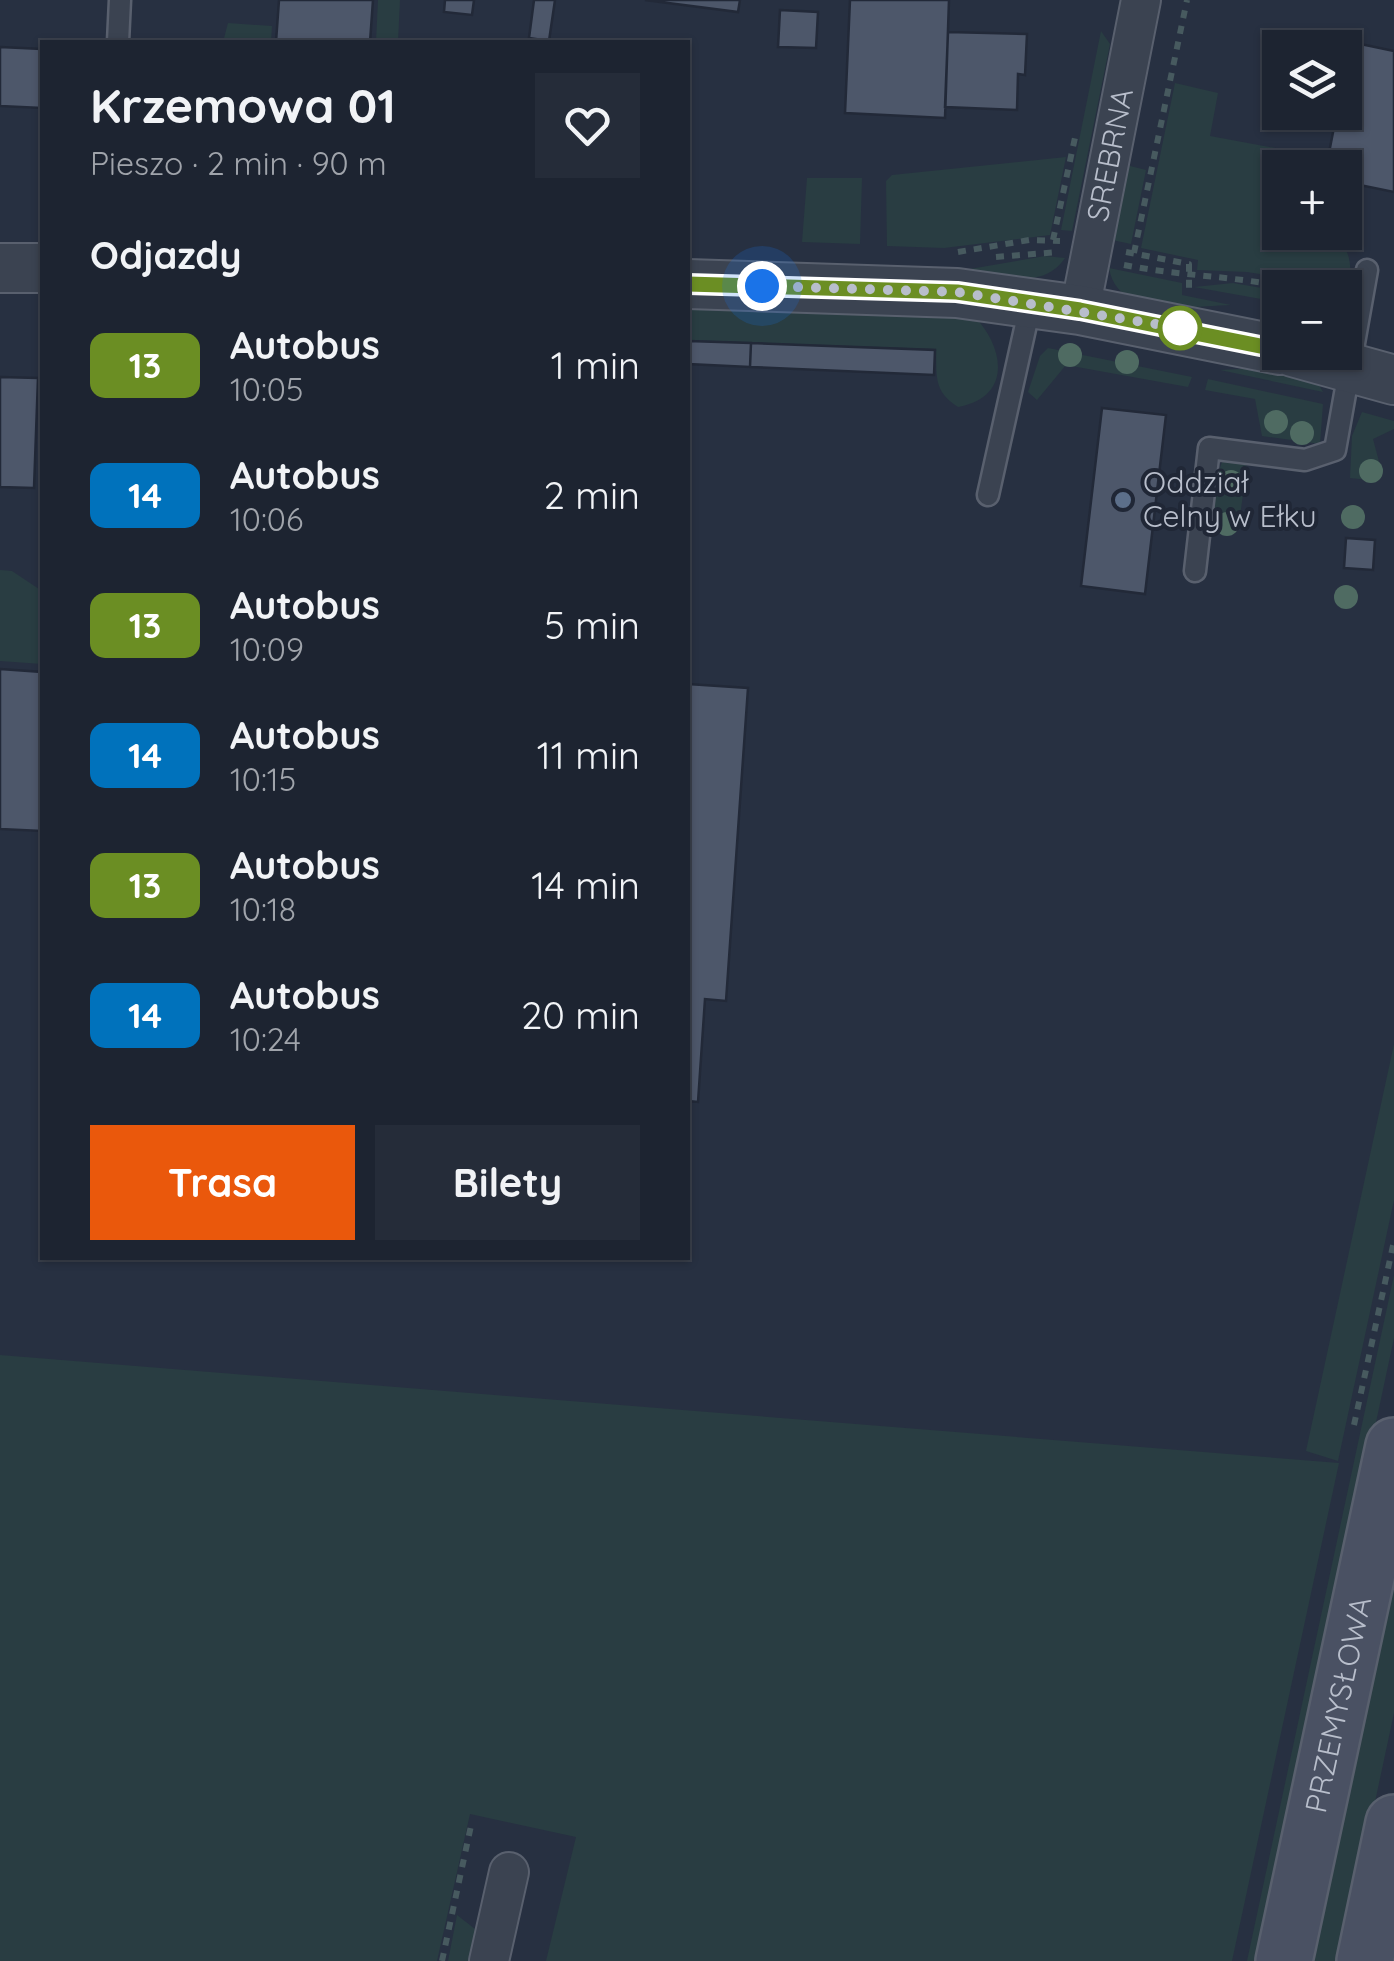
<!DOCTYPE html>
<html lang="pl">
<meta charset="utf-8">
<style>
:root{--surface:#1d2431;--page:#252c39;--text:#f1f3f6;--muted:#a0a4ab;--line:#3b414d;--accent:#ea580c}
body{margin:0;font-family:Quicksand,sans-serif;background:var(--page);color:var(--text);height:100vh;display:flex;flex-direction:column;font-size:38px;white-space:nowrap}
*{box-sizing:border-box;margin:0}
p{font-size:32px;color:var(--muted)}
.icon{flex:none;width:55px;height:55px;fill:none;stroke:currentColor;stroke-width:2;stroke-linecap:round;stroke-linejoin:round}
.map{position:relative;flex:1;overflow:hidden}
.sheet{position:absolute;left:40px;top:40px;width:650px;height:1220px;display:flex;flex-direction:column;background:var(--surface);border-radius:0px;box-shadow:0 2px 8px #0004,0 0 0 2px var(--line)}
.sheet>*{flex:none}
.badge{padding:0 20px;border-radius:15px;font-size:35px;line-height:65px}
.fabs{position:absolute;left:1262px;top:30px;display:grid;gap:20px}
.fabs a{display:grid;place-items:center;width:100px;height:100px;border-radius:0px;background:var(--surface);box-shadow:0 2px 8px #0004,0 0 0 2px var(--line);font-size:50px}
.you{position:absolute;width:50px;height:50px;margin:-25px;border:8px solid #fff;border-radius:50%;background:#1a73e8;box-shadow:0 0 0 15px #1a73e833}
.map>.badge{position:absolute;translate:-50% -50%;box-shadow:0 0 0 5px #fff}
h2{padding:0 50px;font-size:38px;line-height:90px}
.round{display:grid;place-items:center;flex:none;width:105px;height:105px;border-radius:0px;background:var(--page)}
.summary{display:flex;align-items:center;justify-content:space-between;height:170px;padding:0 50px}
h1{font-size:48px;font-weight:700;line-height:75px}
.button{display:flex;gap:20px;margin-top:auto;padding:20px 50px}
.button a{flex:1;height:115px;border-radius:0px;background:var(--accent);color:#fff;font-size:40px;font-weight:700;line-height:115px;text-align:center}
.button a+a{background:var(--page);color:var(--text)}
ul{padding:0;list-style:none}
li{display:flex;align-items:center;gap:30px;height:130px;padding:0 50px}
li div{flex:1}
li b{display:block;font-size:38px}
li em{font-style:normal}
li .badge{min-width:110px;font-weight:700;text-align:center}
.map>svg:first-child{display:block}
</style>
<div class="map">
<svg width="1394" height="1961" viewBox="0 0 1394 1961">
<rect width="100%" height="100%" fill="#273041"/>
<path fill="#293d42" d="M378 0H400L398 42H376Z
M228 23 272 26 271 42H223Z
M1101 31 1110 44 1072 231 1061 230Z
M1175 83 1218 93 1210 136 1302 153 1299 167 1280 168V232C1332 232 1357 233 1349 293L1345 288 1247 272 1197 270 1198 260 1141 248Z
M1066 157 1050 235 944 248 887 246 886 181 892 175Z
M1126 165 1146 170 1131 244 1112 240Z
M807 178H862L860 244 802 242Z
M1045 256 1065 258C1042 292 999 275 964 270Z
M1109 268 1182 283V295L1231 305C1191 306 1118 320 1109 268Z
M1233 283 1280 291V295L1263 292 1261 299 1194 287Z
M688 299 974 316C1005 348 1012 397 958 407 933 391 937 376 936 349L688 340Z
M1048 348 1192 377 1188 387 1066 365 1037 400 1028 392 1040 356Z
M1277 367 1315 378 1323 392 1220 370Z
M1208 379 1323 404 1320 444 1262 436 1255 399 1205 390Z
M1362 412 1394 421V429L1373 439 1381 469 1378 481 1350 478 1352 436Z
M1232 458 1247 466 1238 530 1221 534C1207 522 1215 477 1223 460Z
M0 570 12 571 42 591V664L0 661Z
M1394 1044V1200L1338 1461 1306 1451Z
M1394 1275V1338L1261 1961H1247Z
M0 1355 1339 1463 1232 1961H546L576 1837 470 1814 437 1961H0Z
M1394 1550V1713L1341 1961H1306Z
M457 1915 475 1929 471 1961H448Z"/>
<path fill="#4d576a" stroke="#222938" stroke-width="2.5" d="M279 0H373L370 42H276Z
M445 0H474L472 15 444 12Z
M534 0H555L549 41 529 38Z
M645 0H740L738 12Z
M850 0H949L945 118 845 113Z
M780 10 818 12 816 48 778 47Z
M948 32 1027 34 1025 75 1018 74 1017 110 945 107Z
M1351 42 1394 51V192L1345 182V168H1326L1337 112H1345Z
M0 47 42 49V108L0 106Z
M688 341 751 343 750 367 688 364Z
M751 343 935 350 934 375 750 367Z
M0 377 38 378 34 488 0 487Z
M1102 408 1166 415 1145 594 1081 586Z
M1346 538 1375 540 1373 570 1344 568Z
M0 669 42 672V831L0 829Z
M688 684 748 688 726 1001 705 999 698 1102 688 1101Z"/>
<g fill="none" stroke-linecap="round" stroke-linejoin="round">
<defs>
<path id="service" d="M118 42 120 0
M988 495 1031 302
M1195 571 1209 448 1305 460 1335 450 1367 270"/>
<g id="minor">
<path id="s1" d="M1080 310 1141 0"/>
<path d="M489 1961 509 1872"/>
</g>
<path id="tertiary" d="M0 268H42
M688 284 957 293 1080 310 1280 350
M1293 352 1394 380"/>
<g id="secondary">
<path id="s2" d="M1284 1961 1394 1446"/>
<path d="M1365 1961 1394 1823"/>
</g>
</defs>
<use href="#service" stroke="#59606e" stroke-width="25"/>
<use href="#minor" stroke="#59606e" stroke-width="42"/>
<use href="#tertiary" stroke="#59606e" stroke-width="52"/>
<use href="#secondary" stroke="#59606e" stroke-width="60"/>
<path stroke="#475a5f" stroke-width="6" stroke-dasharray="8 8" stroke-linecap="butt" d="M1053 240 1076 133
M958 252 1029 240 1060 241
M1126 252 1189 264V291
M1134 253 1187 0
M996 257 1058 252
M1124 265C1180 276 1235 276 1291 288
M1354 1425 1394 1241
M442 1961 472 1821"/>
<use href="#service" stroke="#3b4351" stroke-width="20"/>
<use href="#minor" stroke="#3b4351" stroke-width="38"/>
<use href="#tertiary" stroke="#3b4351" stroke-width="48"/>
<use href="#secondary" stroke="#4a5163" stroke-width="55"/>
</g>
<g fill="#4f6b62">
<circle cx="1070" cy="355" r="12"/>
<circle cx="1127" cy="362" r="12"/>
<circle cx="1276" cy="422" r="12"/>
<circle cx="1302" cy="433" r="12"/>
<circle cx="1371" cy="471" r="12"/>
<circle cx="1231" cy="482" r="12"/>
<circle cx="1353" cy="517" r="12"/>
<circle cx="1227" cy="524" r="12"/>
<circle cx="1346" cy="597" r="12"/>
</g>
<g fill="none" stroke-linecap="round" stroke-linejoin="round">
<defs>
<path id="line" d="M688 284 957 292 1080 310 1280 350"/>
</defs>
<use href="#line" stroke="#fff" stroke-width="22"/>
<use href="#line" stroke="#6b8e23" stroke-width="15"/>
<path stroke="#b8becb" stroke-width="10" stroke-dasharray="0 18" d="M762 286 957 292 1180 328"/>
</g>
<circle fill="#fff" stroke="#6b8e23" stroke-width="5" cx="1180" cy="328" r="20"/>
<circle fill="#5c6f8a" stroke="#202736" stroke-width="4" cx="1123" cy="500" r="10"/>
<g text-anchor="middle" stroke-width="8" stroke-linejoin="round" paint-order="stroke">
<g font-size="30" fill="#b8becb" stroke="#202736">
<text dy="10" stroke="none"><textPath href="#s1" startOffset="158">SREBRNA</textPath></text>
<text dy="10" stroke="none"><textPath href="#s2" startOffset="262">PRZEMYSŁOWA</textPath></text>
</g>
<g font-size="30" fill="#b8becb" stroke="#202736" text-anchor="start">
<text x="1143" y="493">Oddział<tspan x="1143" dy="34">Celny w Ełku</tspan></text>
</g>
</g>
</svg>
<div class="fabs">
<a><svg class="icon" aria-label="layers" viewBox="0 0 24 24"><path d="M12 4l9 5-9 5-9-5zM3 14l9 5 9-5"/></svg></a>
<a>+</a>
<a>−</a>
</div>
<div class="you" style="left:762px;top:286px"></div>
<section class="sheet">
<div class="summary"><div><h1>Krzemowa 01</h1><p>Pieszo · 2 min · 90 m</p></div><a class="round"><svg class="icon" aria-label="heart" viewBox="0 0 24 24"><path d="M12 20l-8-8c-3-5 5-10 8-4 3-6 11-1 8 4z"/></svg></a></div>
<h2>Odjazdy</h2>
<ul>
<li><span class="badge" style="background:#6b8e23;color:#fff">13</span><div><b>Autobus</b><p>10:05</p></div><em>1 min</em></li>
<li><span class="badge" style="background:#0072bc;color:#fff">14</span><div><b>Autobus</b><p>10:06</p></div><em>2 min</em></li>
<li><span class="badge" style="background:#6b8e23;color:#fff">13</span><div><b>Autobus</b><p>10:09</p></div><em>5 min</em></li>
<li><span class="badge" style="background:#0072bc;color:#fff">14</span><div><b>Autobus</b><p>10:15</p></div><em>11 min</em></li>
<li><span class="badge" style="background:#6b8e23;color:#fff">13</span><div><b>Autobus</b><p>10:18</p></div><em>14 min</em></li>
<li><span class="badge" style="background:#0072bc;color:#fff">14</span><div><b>Autobus</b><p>10:24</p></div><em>20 min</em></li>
</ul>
<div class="button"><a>Trasa</a><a>Bilety</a></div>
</section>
</div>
